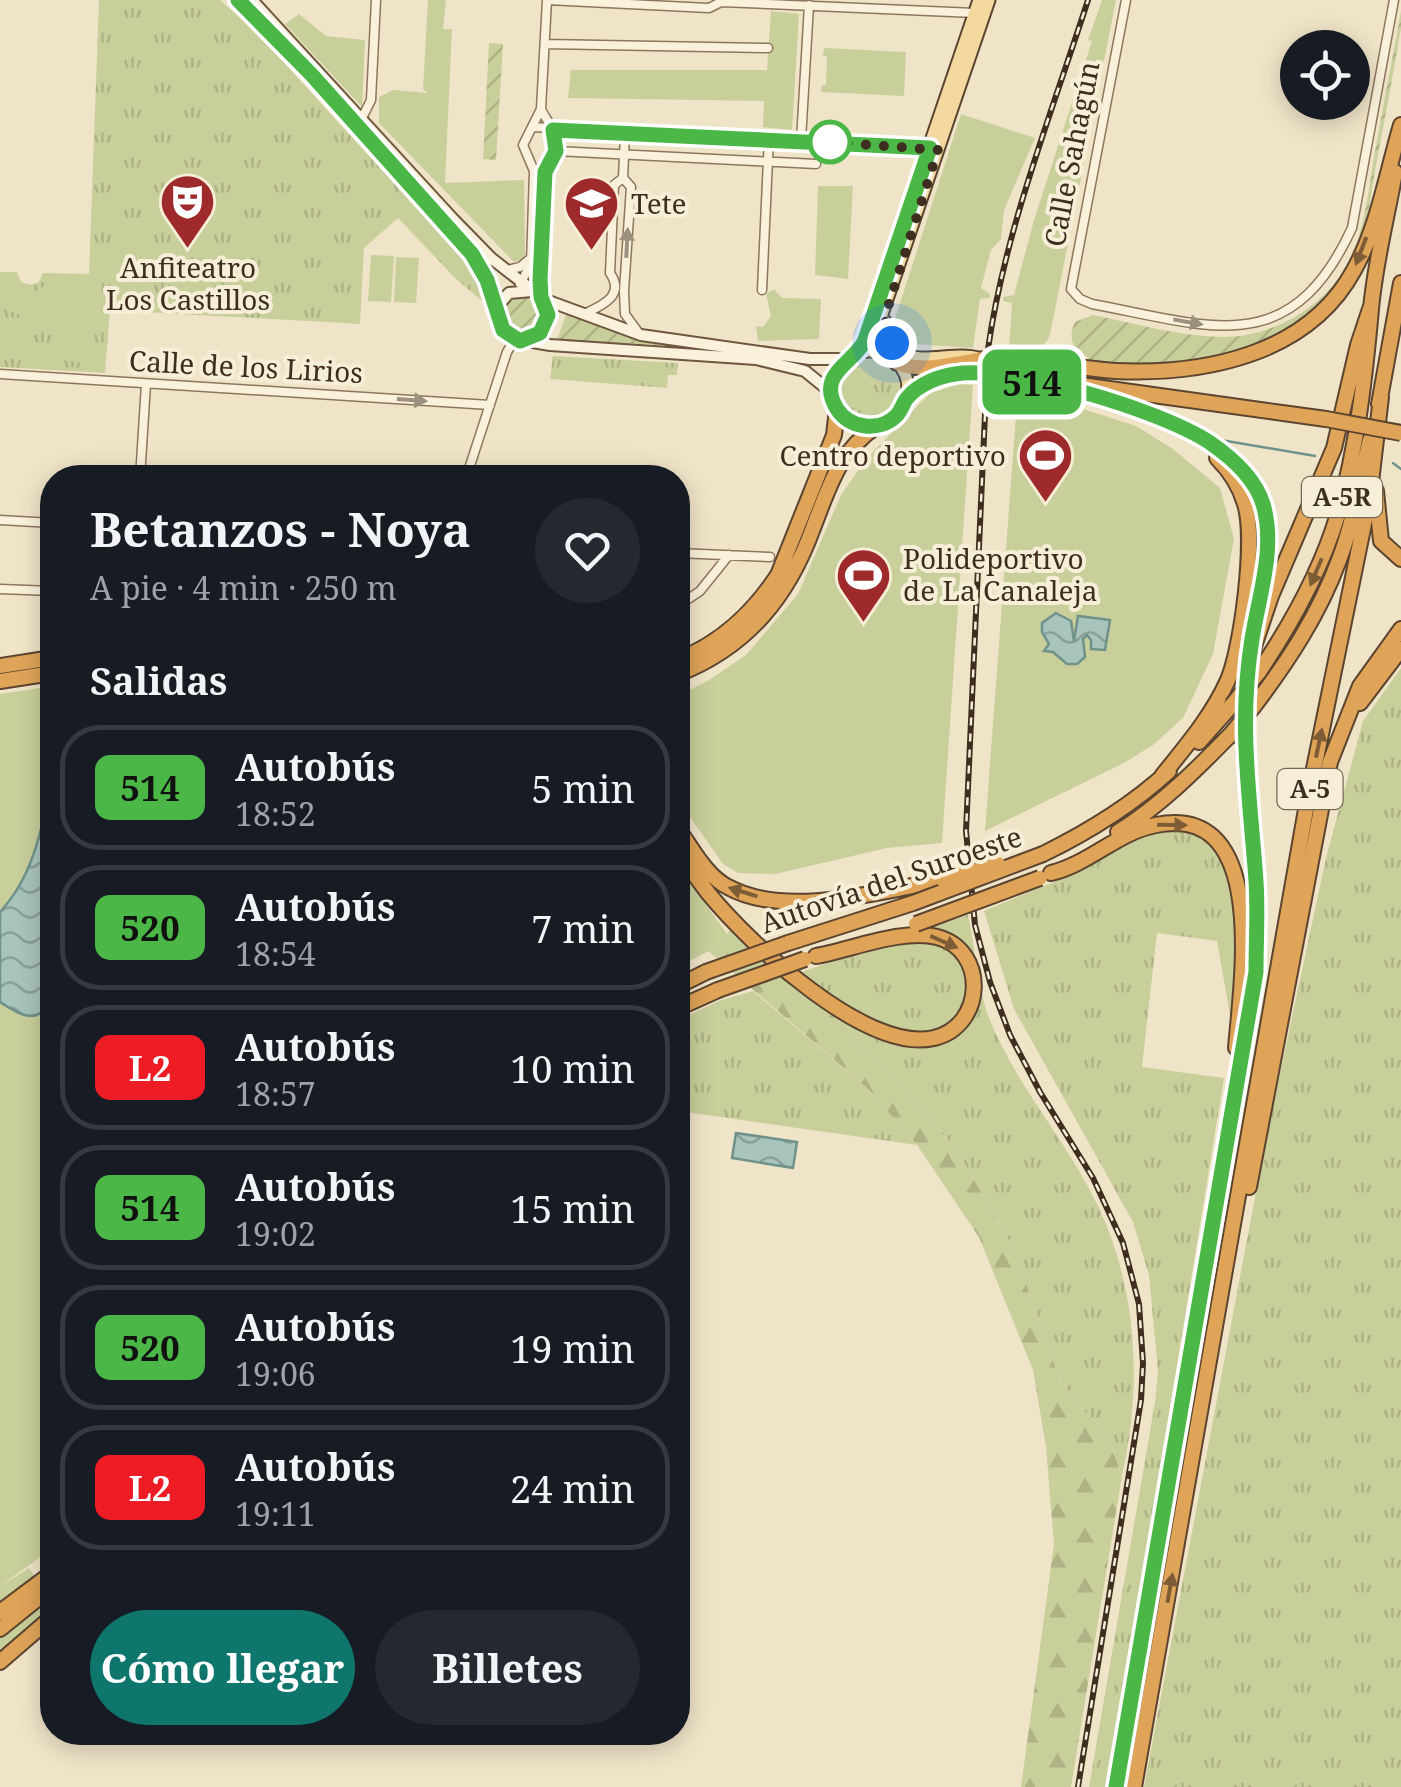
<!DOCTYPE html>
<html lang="es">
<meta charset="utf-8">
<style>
:root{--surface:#171b24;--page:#242831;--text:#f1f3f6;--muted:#9ea1a6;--line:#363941;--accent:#0f766e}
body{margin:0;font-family:"Noto Serif",serif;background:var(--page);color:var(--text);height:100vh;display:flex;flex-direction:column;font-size:38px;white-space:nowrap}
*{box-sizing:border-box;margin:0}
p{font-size:32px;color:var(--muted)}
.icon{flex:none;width:55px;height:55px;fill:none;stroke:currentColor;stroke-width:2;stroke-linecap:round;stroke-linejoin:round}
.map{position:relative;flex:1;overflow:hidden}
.panel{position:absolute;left:40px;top:465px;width:650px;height:1280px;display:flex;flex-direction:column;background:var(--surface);border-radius:40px;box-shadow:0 5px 25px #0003}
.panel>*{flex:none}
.badge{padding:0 20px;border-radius:15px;font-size:35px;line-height:65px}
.fabs{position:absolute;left:1280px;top:30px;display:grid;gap:20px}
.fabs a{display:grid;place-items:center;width:90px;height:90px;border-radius:50%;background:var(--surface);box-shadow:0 5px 25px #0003;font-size:50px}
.you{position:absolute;width:50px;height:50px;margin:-25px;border:8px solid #fff;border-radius:50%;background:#1a73e8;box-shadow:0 0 0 15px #1a73e833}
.map>.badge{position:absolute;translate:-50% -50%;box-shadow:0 0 0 5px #fff}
h2{padding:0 50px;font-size:38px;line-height:90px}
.round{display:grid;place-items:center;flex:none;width:105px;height:105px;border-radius:52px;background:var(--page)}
.headline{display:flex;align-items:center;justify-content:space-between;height:170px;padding:0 50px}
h1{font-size:48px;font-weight:700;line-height:75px}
.primary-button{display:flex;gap:20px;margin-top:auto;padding:20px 50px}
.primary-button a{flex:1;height:115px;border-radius:60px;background:var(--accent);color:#fff;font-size:40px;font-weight:700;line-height:115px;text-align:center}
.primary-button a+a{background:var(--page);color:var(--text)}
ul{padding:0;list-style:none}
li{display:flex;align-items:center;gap:30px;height:125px;margin:0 20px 15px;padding:0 30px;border:5px solid var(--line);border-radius:40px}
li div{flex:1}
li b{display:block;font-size:38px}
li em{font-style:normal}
li .badge{min-width:110px;font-weight:700;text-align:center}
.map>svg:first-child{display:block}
</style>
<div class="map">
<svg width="1401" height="1787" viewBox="0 0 1401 1787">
<defs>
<pattern id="grass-tufts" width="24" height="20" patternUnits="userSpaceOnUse" patternTransform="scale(2.5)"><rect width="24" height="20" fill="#c9cf9b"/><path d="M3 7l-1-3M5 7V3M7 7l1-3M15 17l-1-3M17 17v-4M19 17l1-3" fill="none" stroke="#aeb285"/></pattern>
<pattern id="forest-firs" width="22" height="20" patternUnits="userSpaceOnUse" patternTransform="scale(2.5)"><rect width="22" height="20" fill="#c9cf9b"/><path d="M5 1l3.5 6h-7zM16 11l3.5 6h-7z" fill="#aeb285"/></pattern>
<pattern id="garden-furrows" width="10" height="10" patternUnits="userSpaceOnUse" patternTransform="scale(2.5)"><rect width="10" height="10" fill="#c9cf9b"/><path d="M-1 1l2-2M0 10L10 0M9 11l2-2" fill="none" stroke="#aeb285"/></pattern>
<pattern id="water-waves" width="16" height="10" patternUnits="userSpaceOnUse" patternTransform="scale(2.5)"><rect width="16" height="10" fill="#a9c4bc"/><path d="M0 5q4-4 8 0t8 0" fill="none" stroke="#8ba098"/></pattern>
</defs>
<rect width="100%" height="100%" fill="#f0e4c8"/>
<path fill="url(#grass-tufts)" d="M99 0H220L255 31 463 259 476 280 482 301 454 277 398 218 364 248 360 324 110 310 105 373 0 367V272H17L21 282 30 285 39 282 43 273 89 274Z
M553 356 678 363 677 375H668L667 388 550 379Z
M840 389a30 30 0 1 1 60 0a30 30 0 1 1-60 0Z
M1401 668V1787H1144L1265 1144 1326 858 1363 721Z
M1153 831C1165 831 1180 828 1191 833 1255 859 1237 972 1232 1026L1217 941 1157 933 1142 1067 1224 1078 1108 1787H1089L1155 1402 1158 1371 1149 1275 1133 1222 1014 1009 984 911 1080 871Z
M968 915C975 947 978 991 990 1020 1017 1087 1068 1142 1098 1206 1138 1290 1142 1387 1122 1476L1112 1447 1098 1424 1078 1405 1059 1378 1014 1249 958 1152 893 1077 854 1042 844 1019 790 976Z
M753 991 867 1088 917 1145 678 1111V1020L721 1000Z
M29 1568 52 1603V1628L0 1669V1586Z"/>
<path fill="url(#forest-firs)" d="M732 927 844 1019 854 1042 893 1077 958 1152 1014 1249 1059 1378 1078 1405 1098 1424 1112 1447 1122 1476 1071 1787H1021L1054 1544 1046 1447 1033 1370 979 1237 917 1145 867 1088 707 950 718 946Z"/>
<path fill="#c9cf9b" d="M428 0H446L443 29H452L445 183 524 180 525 258 514 262 379 123V97L393 90 428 93 423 89Z
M1102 0H1116L1050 335C1042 353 1026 350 1009 350L1012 303 1003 301V297L1014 295 1034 220 1092 41 1088 40Z
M771 11 799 14 792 130 763 127 764 101 568 98 571 70H767Z
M299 14 326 36 365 40 362 107 285 24Z
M824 48 906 52 904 96 821 92 822 85H826L827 56H823Z
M961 114 1035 138 1004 210 1001 239 991 250 981 288 990 294V298L980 299 973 348 901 343 896 340 892 328Z
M818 186H853L848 279 815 275Z
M371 255 394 256 391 302 368 301Z
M396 257 419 258 416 303 394 302Z
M50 282 102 283 100 316 91 326 78 320 58 333 0 306V287L34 293Z
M774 289 782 298 821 299 819 339 758 341 756 326 763 327 771 316 766 294Z
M10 333 58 357 78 351 95 336 97 365 32 356 23 360 0 358V335Z
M959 384 973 385 942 843 887 848 775 874 738 873 723 864 678 800V696L709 680 746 655 798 594 841 495 866 459 930 393Z
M1018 388 1136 426 1173 449 1220 488 1234 539 1213 654 1183 718 1153 745 1124 763 985 831Z
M52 686V1549L0 1586V694Z
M678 865 727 934 718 946 678 967Z"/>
<path fill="url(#garden-furrows)" d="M1401 11V28C1393 74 1385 119 1376 165 1371 192 1369 221 1358 247 1314 352 1189 373 1088 363L1089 358C1073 351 1067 338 1075 322L1093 315C1134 323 1178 336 1221 337 1278 338 1339 299 1357 243 1367 212 1370 178 1376 146 1384 101 1393 56 1401 11Z
M489 43 503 44 496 160 483 159Z
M504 315a19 19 0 1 1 38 0a19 19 0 1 1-38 0Z
M567 312 614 331 679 346 557 340Z"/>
<path fill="url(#water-waves)" stroke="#6f938a" stroke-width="2.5" d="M1056 613 1071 621 1074 641 1078 616 1110 620 1105 650 1091 649V640L1087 635 1083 639 1085 657 1077 664H1067L1053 652 1044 651 1049 644 1042 632V623Z
M52 822V1005C33 1024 20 1015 0 1002V912C23 887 34 858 42 825Z
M736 1133 797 1142 793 1168 732 1158Z"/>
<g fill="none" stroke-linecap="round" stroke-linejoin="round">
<path stroke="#6f938a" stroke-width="2.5" d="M1221 440 1315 456
M1393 463 1401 469"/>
<defs>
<path id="street" d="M547 0 709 8 721 2 975 13
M1126 0 1071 289 1080 299 1092 304C1210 326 1290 362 1352 228L1394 0
M545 44 768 48
M361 120 371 100 376 0
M533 127 932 149
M801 140 809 5
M556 151 816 164
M623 178 625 134
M507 270 520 267 531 258
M520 284 531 264 534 171 523 145 541 109 547 0
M762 290 769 138
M541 297 545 172C548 163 554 158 556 149 560 135 547 122 541 109
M584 314C601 306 626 296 610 273L614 185 623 178 631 187 624 291 625 314 638 332
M0 374 490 405
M140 478 146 384
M466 478 507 352 515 339
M0 520 52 523
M678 553 770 557
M0 589 52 591
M678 606 700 591 729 555"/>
<path id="secondary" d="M238 0 297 59 472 254 487 279 500 326 515 339 550 345 756 359 805 371 832 393
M252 0 452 218 491 258 541 297C552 314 548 331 528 340
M543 299 641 335 810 359H846
M497 307 509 293 532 291"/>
<path id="primary" d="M885 321C885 380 948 348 978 358
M832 389a38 38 0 1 1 76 0a38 38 0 1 1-76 0Z
M882 352 878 337 882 314 989 0
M859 353 979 0"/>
<path id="highway" d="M897 363C936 377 977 353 1017 358 1050 362 1083 369 1115 371 1204 375 1308 355 1354 270 1378 227 1387 172 1401 125
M1081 385 1326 419
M907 397C926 383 945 374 970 372 993 371 1016 378 1038 383 1104 398 1219 423 1255 486 1279 529 1262 577 1255 621
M1379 404 1401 283
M1376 491 1381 541 1401 559
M678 660C721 643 752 614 778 575L834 435 837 409
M0 666 52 658
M1259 672C1292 623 1321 571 1338 514 1357 448 1365 377 1371 309 1375 263 1387 217 1395 172
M678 674C747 647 788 597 813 528 829 487 839 451 877 426
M0 681 52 673
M1360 703 1401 649
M1254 706C1289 660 1319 614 1339 560 1354 521 1360 480 1370 440
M1199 742 1232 705
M1162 776C1186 746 1212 716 1228 680 1242 647 1256 538 1245 504 1240 487 1230 471 1217 458
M678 829C692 848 706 876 728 887 786 919 882 891 943 880
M1118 832C1161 805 1196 770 1232 733
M678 850C688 865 698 880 709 894 749 943 867 1054 934 1038 985 1026 988 950 937 937 904 928 850 950 816 956
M1043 854C1088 832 1132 805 1169 771
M1051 873C1089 864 1118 832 1156 825 1270 802 1241 985 1236 1048
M788 943 913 903
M678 986 706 972
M678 1008 718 990
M1249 1187 1330 762 1360 686 1401 629
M0 1612 52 1573
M0 1629 52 1587
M0 1662 52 1617
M1116 1787 1256 972V887L1243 734 1247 667 1271 596 1334 448 1358 345 1371 306
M1134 1787 1308 798 1369 499 1381 397"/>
</defs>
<use href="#street" stroke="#8d765c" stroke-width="11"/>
<use href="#secondary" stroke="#6f573f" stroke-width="14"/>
<use href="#primary" stroke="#5b4430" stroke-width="15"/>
<use href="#highway" stroke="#5b4430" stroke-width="18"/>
<use href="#street" stroke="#faf1dc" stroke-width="8"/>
<use href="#secondary" stroke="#faf1dc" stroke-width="10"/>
<use href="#primary" stroke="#f3d9a0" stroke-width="11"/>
<use href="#highway" stroke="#e0a458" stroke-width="14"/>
<defs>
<path id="rail" d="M1078 1787 1141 1400 1143 1363 1139 1304 1123 1243 1093 1178 1040 1092 1010 1035 990 982 975 925 966 831 988 349C1005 230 1051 115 1088 0"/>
</defs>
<use href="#rail" stroke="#3d2e20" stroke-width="6"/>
<use href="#rail" stroke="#f7eed8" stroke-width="2.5" stroke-dasharray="8" stroke-linecap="butt"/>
<defs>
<path id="highway-bridge" d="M1326 419 1401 433
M1232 705 1259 672
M1232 733 1254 706
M943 880 998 864
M913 903 1043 854
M916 924 1040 878
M706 972 788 943
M718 990 805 959"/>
</defs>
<use href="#highway-bridge" stroke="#5b4430" stroke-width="18" stroke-linecap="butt"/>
<use href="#highway-bridge" stroke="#e0a458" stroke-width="14"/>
</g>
<defs><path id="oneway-solid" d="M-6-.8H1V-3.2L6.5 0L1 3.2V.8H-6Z" transform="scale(2.5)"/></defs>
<g fill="#9c907e">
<use href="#oneway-solid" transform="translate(627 243) rotate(-87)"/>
<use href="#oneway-solid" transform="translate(1188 322) rotate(10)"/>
<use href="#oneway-solid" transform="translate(412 400) rotate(4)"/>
</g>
<g fill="#7e5d36">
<use href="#oneway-solid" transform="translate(1361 251) rotate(111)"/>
<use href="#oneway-solid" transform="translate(1316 572) rotate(113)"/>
<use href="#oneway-solid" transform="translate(1319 743) rotate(-78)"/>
<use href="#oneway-solid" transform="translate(1172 825) rotate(1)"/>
<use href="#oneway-solid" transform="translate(743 892) rotate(-163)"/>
<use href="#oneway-solid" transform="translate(944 942) rotate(24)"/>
<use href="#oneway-solid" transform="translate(1170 1588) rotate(-80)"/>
</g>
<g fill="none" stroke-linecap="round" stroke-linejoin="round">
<defs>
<path id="line" d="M238 0 311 74 472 254 487 280 503 330 520 341 540 333 548 315 541 297 540 280 545 172 556 151 553 130 930 148 865 340C855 363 815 373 837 409 850 429 880 432 896 416 902 410 903 402 908 397 919 384 940 376 955 374 1012 365 1160 410 1209 442 1231 457 1255 478 1263 504 1276 548 1259 595 1252 639 1238 725 1250 796 1256 881 1258 911 1256 942 1256 972L1116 1787"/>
</defs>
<use href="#line" stroke="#fff" stroke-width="22"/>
<use href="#line" stroke="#4ab747" stroke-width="15"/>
<path stroke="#3d2e20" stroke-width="10" stroke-dasharray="0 18" d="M830 142 938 150 888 307 885 328 892 343"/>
</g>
<defs>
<symbol id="theatre-pin" viewBox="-11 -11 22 30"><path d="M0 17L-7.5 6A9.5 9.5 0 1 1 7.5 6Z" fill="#9e2a2b" stroke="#f7eed8"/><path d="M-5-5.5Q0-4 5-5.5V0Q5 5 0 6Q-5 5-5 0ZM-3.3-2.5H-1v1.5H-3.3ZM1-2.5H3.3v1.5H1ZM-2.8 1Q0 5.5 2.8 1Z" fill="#fff"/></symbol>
<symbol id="school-pin" viewBox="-11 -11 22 30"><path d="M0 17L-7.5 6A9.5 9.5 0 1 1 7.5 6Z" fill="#9e2a2b" stroke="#f7eed8"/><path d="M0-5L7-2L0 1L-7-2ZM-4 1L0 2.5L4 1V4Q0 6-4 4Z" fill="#fff"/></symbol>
<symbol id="stadium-pin" viewBox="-11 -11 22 30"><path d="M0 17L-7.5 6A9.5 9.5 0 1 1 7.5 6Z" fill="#9e2a2b" stroke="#f7eed8"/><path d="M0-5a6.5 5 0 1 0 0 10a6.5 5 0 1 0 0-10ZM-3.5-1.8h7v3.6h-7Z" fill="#fff"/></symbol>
</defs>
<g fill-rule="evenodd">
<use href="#theatre-pin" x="156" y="170" width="63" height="86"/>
<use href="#school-pin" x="560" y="172" width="63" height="86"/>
<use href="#stadium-pin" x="1014" y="424" width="63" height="86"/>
<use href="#stadium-pin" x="832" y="544" width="63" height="86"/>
</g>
<circle fill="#fff" stroke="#4ab747" stroke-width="5" cx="830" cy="142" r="20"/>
<g text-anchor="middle" stroke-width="8" stroke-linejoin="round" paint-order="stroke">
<g fill="#f7eed8" stroke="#756857" stroke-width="2.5">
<rect x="1302" y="477" width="80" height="40" rx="8"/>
<rect x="1277.5" y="769" width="65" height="40" rx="8"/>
</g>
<g font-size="25" font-weight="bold" fill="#3d2e20">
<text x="1342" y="506">A-5R</text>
<text x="1310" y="798">A-5</text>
</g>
<g font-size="28" fill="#3d2e20" stroke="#f7eed8">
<text transform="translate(1072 154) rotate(-79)" y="10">Calle Sahagún</text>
<text transform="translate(246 367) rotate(3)" y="10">Calle de los Lirios</text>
<text transform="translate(891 880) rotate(-19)" y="10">Autovía del Suroeste</text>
</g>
<g font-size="28" fill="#3d2e20" stroke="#f7eed8" text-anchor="start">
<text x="631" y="214">Tete</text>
<text x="188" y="278" text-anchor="middle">Anfiteatro<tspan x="188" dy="32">Los Castillos</tspan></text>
<text x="1006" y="466" text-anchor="end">Centro deportivo</text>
<text x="903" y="569">Polideportivo<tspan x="903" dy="32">de La Canaleja</tspan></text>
</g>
</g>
</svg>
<div class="fabs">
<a><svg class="icon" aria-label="locate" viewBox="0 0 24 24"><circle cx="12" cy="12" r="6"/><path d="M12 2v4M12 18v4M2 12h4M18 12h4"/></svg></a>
</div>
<div class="you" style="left:892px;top:343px"></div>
<b class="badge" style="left:1032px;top:382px;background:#4ab747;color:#111">514</b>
<section class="panel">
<div class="headline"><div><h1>Betanzos - Noya</h1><p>A pie · 4 min · 250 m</p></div><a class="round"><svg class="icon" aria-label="heart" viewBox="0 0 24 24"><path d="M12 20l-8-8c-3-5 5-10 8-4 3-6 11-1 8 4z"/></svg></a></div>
<h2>Salidas</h2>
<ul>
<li><span class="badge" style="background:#4ab747;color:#111">514</span><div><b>Autobús</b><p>18:52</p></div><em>5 min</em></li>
<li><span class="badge" style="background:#4ab747;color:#111">520</span><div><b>Autobús</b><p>18:54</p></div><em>7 min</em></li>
<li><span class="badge" style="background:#ee1c25;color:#fff">L2</span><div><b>Autobús</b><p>18:57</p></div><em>10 min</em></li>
<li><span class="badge" style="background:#4ab747;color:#111">514</span><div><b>Autobús</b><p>19:02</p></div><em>15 min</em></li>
<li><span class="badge" style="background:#4ab747;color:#111">520</span><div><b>Autobús</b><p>19:06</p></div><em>19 min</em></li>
<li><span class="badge" style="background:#ee1c25;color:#fff">L2</span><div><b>Autobús</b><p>19:11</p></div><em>24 min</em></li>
</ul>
<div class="primary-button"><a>Cómo llegar</a><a>Billetes</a></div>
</section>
</div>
